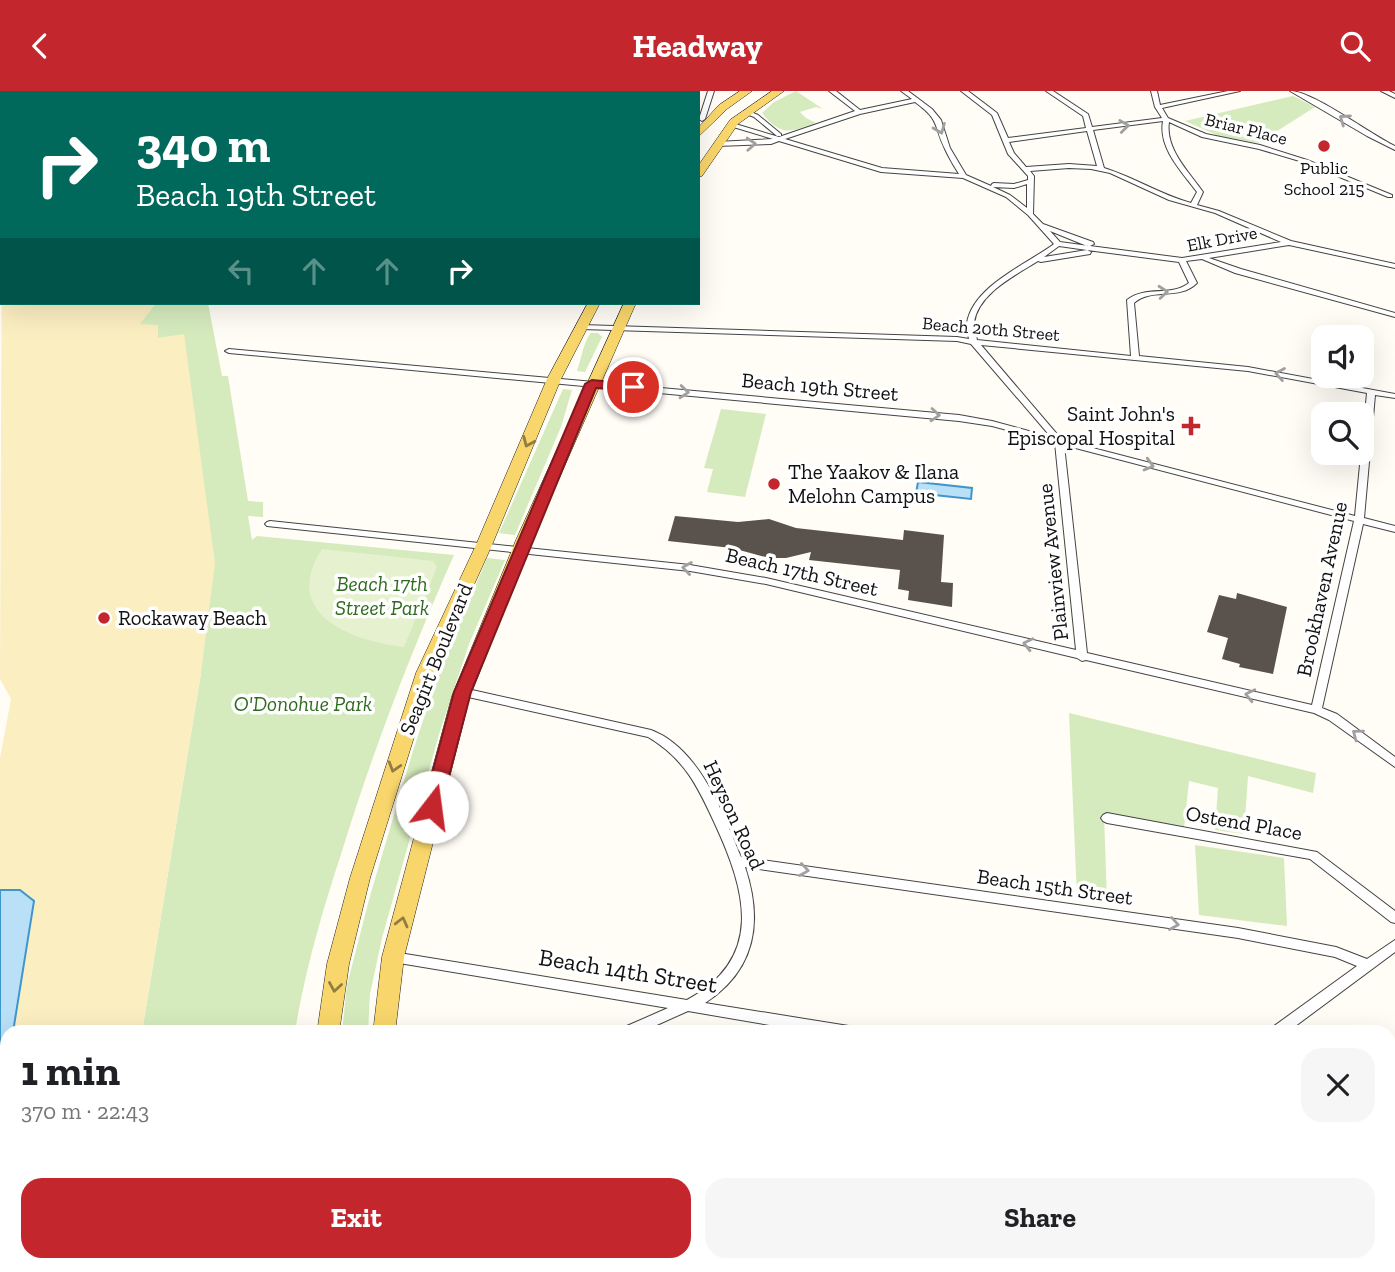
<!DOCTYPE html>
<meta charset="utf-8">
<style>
:root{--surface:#fff;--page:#f6f6f6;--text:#202124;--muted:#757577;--accent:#c4262e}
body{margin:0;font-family:"Zilla Slab",serif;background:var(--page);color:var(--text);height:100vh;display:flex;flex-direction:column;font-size:26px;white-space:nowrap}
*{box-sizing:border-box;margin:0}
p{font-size:23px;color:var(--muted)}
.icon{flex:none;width:38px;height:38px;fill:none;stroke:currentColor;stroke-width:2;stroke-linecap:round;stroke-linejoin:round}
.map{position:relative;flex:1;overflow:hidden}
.sheet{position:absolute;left:0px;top:934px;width:1396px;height:247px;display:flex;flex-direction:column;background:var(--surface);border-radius:21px 21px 0 0;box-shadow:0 7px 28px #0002}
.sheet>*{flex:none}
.guide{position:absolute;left:0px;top:0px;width:700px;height:214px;box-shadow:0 7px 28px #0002;background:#00695c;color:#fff;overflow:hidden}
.buttons{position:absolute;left:1311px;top:234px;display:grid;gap:14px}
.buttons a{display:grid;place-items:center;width:63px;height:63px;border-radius:14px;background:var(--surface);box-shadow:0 7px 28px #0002;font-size:35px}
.pin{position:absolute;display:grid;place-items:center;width:60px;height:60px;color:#fff;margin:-30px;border:4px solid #fff;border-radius:50%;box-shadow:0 2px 7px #0007}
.me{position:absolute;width:77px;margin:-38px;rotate:15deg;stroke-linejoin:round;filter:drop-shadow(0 0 5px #0008)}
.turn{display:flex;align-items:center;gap:24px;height:147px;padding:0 21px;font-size:32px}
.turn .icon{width:91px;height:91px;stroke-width:2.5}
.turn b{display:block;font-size:49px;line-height:60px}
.lanes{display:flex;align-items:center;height:66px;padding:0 21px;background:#0003;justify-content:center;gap:35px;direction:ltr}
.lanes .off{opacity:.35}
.round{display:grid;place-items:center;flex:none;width:74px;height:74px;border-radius:21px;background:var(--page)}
.head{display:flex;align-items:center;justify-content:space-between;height:119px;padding:0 21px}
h1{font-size:42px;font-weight:700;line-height:52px}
.button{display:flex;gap:14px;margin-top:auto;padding:14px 21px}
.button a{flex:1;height:80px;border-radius:21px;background:var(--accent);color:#fff;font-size:28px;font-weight:700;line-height:80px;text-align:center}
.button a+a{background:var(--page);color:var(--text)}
header{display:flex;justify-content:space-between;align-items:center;height:91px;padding:0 21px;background:var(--accent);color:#fff;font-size:32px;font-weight:700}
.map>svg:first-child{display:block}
.green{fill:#d5ebbd}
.sand{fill:#fbeec1}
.pitch{fill:#e6f2cf}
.water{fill:#b9e0f7;stroke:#3f96cf;stroke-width:2}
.building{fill:#5a524d}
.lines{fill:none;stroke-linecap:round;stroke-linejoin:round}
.street-casing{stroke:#444;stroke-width:2}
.primary-casing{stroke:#222;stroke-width:1}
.street{fill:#fff;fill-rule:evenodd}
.primary{fill:#f9d66b;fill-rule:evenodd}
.oneway{stroke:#a0a0a0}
.oneway2{stroke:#917d42}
.route{fill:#c4262e;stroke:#7f191e;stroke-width:2}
.poi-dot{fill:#c4262e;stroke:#fff;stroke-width:2.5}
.labels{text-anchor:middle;stroke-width:7;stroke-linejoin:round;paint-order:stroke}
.far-street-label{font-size:18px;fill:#111;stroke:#fff}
.far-poi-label{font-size:18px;fill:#111;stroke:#fff}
.street-label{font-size:21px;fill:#111;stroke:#fff}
.poi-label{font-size:21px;fill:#111;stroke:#fff;text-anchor:start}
.park-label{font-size:21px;font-style:italic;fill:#2f6b1f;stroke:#fff}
.near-street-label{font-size:24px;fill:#111;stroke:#fff}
</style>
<header><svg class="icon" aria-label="back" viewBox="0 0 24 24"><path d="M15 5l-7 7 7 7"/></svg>Headway<svg class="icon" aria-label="search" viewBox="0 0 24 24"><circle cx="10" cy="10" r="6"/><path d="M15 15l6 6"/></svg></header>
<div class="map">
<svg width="1395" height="1181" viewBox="0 0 1395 1181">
<rect width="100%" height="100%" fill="#fffdf5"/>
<path class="green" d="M796 0 823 18 816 16 800 21 806 27 816 32C790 41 781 46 762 22L774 11Z
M1293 5 1315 16 1258 52 1219 45 1185 30Z
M156 212H208L222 285H228L248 410 263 411V426L248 425 252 449 257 445 454 464C411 561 374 657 343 757 323 818 305 878 295 941H142L201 582 184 244 158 247 139 233Z
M591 242H598L602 246 585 281 577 280C581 269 584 249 591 242Z
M563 298 572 299 561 336 515 444 499 442Z
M721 318 766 323 745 406 707 401 713 378 704 377Z
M487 467 505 469 469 553 440 640 382 847 370 903 368 941H342L347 894 370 805 412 663 438 584Z
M1069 622 1316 682 1313 702 1248 685 1244 743 1215 739 1218 697 1189 690 1184 737 1104 724 1107 809 1077 806Z
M1195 754 1284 767 1287 835 1199 824Z
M104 1174H297V1181H103Z"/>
<path class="sand" d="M2 103V212H156L140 233 158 234V247L184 243 215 472 201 582 142 941H13L34 810 20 799H0V667L11 608 0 588Z
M7 967V1043L0 1038V973Z
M7 1045V1174H104L103 1181H0V1048Z"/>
<path class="pitch" d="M322 458 433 470 437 476 404 556C351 550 280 523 322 458Z
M142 1174H212L210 1181H142Z"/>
<path class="water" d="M0 0H158L2 2 0 104Z
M918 391 972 397 971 408 916 402Z
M0 799H20L34 810 13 941 7 942V967L0 973Z"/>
<path class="building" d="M675 425 738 431 769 428 796 437 903 449 904 439 944 444 941 491 953 492 952 516 908 509 909 500 898 498 900 479 809 469 811 461 786 467H769L732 457 668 450Z
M1237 502 1287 516 1273 583 1239 576 1240 573 1222 568 1228 547 1207 541 1219 504 1236 508Z"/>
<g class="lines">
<g class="street-casing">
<path id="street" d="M708 0H714L705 28 702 30 699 28Z
M829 0H836L860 19 912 8 901 0H908L932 18 941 29 950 57 966 84 991 95 992 93 994 92 1014 93 1028 89V85L1008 63 992 24 961 0H968L997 22 1008 47 1086 37 1083 25 1046 0H1053L1088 23 1092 36 1162 27 1155 16 1151 0H1157L1160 14 1228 0H1240L1162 17 1168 27 1206 43 1260 54 1307 69 1392 104V106H1388L1303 71 1259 58 1202 46 1169 31C1165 58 1189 81 1203 101L1197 114 1219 120 1291 150 1395 173V177L1289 154 1209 167 1241 178 1395 222V226L1235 182 1202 168 1186 170 1197 192C1179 210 1152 196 1134 212L1139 265 1248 276 1395 303V307L1375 304 1364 427 1395 435V441L1363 433 1322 617 1337 623 1395 666V676L1329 629 1314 622 1086 569 1082 570 1077 567 766 493 690 480 267 435 265 433 267 431 270 430 690 474 766 487 1076 559 1055 352 992 335 959 330 229 262 225 260 229 258 959 324 992 330 1051 346 971 253 957 250 582 238 578 236 582 234 957 246 969 248C968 242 966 237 967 232 973 195 1027 173 1054 153L1028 124 1006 106 963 87 881 81 779 50 771 53 717 55 714 53 717 51 773 48 730 35V33L732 32 779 46 855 20ZM915 11C941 30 933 34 945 58 949 67 954 75 959 83L882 77 785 48 860 23ZM1163 30C1158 57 1182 81 1197 101L1191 112C1161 104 1134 86 1104 77L1093 39ZM1087 40 1097 75 1069 73 1026 76 1014 62 1009 51ZM1069 77 1091 78 1110 82 1169 109 1215 122 1281 151 1182 167 1090 155 1094 153 1093 151 1043 133 1033 123 1034 85 1030 80ZM1027 93V117L1010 104 993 96 1014 97ZM1050 140 1087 155H1089L1060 151ZM1059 155 1087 159 1044 166ZM1087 159 1179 171 1189 192C1171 206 1146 194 1127 209L1131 265 977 249C976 244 974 237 974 232 978 202 1016 184 1038 170L1041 171 1090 163 1091 161ZM981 254 1248 280 1367 302 1355 425 1062 349ZM1064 354 1354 430 1312 614 1087 562Z
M1290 0C1313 0 1370 43 1395 55V59L1367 45Z
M1381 0H1389L1395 3V7Z
M746 19 758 24 781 43V45H777L754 26 744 22V20Z
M463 597 651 639C699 657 723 722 741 766L1238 837 1336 856 1367 868 1395 849V861L1286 942H1269L1270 938 1357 875 1335 866 1238 847 745 776C763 830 756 879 705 912L855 936 860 938 861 942H816L688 920 639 942H619L620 938 668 917 393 871 389 870 387 866 389 862 393 861 687 909C765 867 746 800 715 733 698 696 685 668 648 646L459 604 458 601Z
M1107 722 1317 761 1395 820V832L1391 831 1310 768 1107 732 1103 730 1101 727 1103 724Z
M528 1174H543V1181H527Z
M787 1174H834L837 1176 840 1181H793L789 1179Z
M960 1174H975L973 1181H957Z"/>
</g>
<g class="primary-casing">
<path id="primary" d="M740 0H752L727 18 698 46V37L719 14Z
M772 0H784L738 33 702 85 698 86V75L730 29Z
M588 212H600L561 288 492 454 434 582 370 787 349 873 339 942H317L327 873 350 787 416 582 476 454 547 288Z
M624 212H636L532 449 470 605 404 866 395 942H373L382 866 452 605 516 449Z
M318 1174H344V1181H318Z
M380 1174H406V1181H380Z"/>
</g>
<use href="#street" class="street"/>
<use href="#primary" class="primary"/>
</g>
<defs><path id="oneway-chevron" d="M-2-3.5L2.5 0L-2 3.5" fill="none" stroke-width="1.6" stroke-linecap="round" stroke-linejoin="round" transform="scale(1.75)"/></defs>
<g class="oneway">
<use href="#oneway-chevron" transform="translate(1344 28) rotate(-145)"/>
<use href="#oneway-chevron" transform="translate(1124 35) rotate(-7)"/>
<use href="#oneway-chevron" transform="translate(940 38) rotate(68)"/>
<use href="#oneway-chevron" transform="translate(751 53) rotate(-3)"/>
<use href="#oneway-chevron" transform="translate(1163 201) rotate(-5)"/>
<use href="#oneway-chevron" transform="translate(1280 283) rotate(-170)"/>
<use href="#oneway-chevron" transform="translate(684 301) rotate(5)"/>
<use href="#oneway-chevron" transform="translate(935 324) rotate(5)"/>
<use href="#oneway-chevron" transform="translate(1149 374) rotate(15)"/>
<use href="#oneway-chevron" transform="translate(687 477) rotate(-172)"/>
<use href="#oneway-chevron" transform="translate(1028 553) rotate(-167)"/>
<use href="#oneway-chevron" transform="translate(1250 604) rotate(-167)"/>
<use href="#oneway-chevron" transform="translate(1357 643) rotate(-143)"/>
<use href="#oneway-chevron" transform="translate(804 779) rotate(8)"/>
<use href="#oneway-chevron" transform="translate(1174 833) rotate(9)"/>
</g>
<g class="oneway2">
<use href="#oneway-chevron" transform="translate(528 351) rotate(113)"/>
<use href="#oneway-chevron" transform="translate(394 676) rotate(107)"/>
<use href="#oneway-chevron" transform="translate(402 831) rotate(-76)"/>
<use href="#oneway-chevron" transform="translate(335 896) rotate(99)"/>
</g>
<path class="route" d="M592 289 633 293 639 296 633 300 596 297 471 601 441 716 438 721H426L423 716 454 601 585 293Z"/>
<g class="poi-dot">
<circle cx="1324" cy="55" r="7"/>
<path d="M1187.5 324.5h7v7h7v7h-7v7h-7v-7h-7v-7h7z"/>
<circle cx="774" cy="393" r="7"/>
<circle cx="104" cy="527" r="7"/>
</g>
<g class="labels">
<g class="far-street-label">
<text transform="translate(1246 38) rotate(14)" y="6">Briar Place</text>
<text transform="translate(1222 148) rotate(-11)" y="6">Elk Drive</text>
<text transform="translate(991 238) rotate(5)" y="6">Beach 20th Street</text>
</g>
<g class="far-poi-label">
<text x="1324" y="83">Public<tspan x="1324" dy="21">School 215</tspan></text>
</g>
<g class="street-label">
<text transform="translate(820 296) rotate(5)" y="7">Beach 19th Street</text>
<text transform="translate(1053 471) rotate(-96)" y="7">Plainview Avenue</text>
<text transform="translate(802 481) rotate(13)" y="7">Beach 17th Street</text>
<text transform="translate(1322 498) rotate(-78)" y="7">Brookhaven Avenue</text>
<text transform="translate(436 568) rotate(-68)" y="7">Seagirt Boulevard</text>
<text transform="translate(734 724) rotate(65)" y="7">Heyson Road</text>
<text transform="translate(1244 732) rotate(10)" y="7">Ostend Place</text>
<text transform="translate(1055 796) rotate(8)" y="7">Beach 15th Street</text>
</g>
<g class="poi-label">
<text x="1175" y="330" text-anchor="end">Saint John's<tspan x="1175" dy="24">Episcopal Hospital</tspan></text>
<text x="788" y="388">The Yaakov &amp; Ilana<tspan x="788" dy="24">Melohn Campus</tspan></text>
<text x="118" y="534">Rockaway Beach</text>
</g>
<g class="park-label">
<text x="382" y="500">Beach 17th<tspan x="382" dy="24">Street Park</tspan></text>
<text x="303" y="620">O'Donohue Park</text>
</g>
<g class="near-street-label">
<text transform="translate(628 880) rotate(9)" y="8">Beach 14th Street</text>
</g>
</g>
</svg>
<div class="buttons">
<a><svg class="icon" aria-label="sound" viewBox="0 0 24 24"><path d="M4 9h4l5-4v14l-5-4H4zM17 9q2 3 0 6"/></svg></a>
<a><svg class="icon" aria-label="search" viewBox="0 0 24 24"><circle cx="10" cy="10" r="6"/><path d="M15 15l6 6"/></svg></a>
</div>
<div class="pin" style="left:633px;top:296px;background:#d93025"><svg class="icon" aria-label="arrive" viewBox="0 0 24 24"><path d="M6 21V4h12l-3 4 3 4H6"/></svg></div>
<svg class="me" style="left:432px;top:716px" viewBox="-20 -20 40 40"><circle r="19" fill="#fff"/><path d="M0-13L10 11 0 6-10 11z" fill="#c4262e"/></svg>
<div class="guide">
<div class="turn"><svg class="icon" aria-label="right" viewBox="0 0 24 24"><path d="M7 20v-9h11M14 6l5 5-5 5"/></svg><div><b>340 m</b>Beach 19th Street</div></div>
<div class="lanes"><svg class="icon off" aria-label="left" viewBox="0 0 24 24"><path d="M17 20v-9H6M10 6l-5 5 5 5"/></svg><svg class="icon off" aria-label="ahead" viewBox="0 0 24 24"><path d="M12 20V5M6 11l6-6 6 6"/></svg><svg class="icon off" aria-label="ahead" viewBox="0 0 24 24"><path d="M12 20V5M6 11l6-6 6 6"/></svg><svg class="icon" aria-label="right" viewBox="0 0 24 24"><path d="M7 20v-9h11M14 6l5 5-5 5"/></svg></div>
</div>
<section class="sheet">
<div class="head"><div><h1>1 min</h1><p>370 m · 22:43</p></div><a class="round"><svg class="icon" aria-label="close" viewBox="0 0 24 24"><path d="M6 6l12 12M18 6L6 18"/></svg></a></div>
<div class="button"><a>Exit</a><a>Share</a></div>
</section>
</div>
